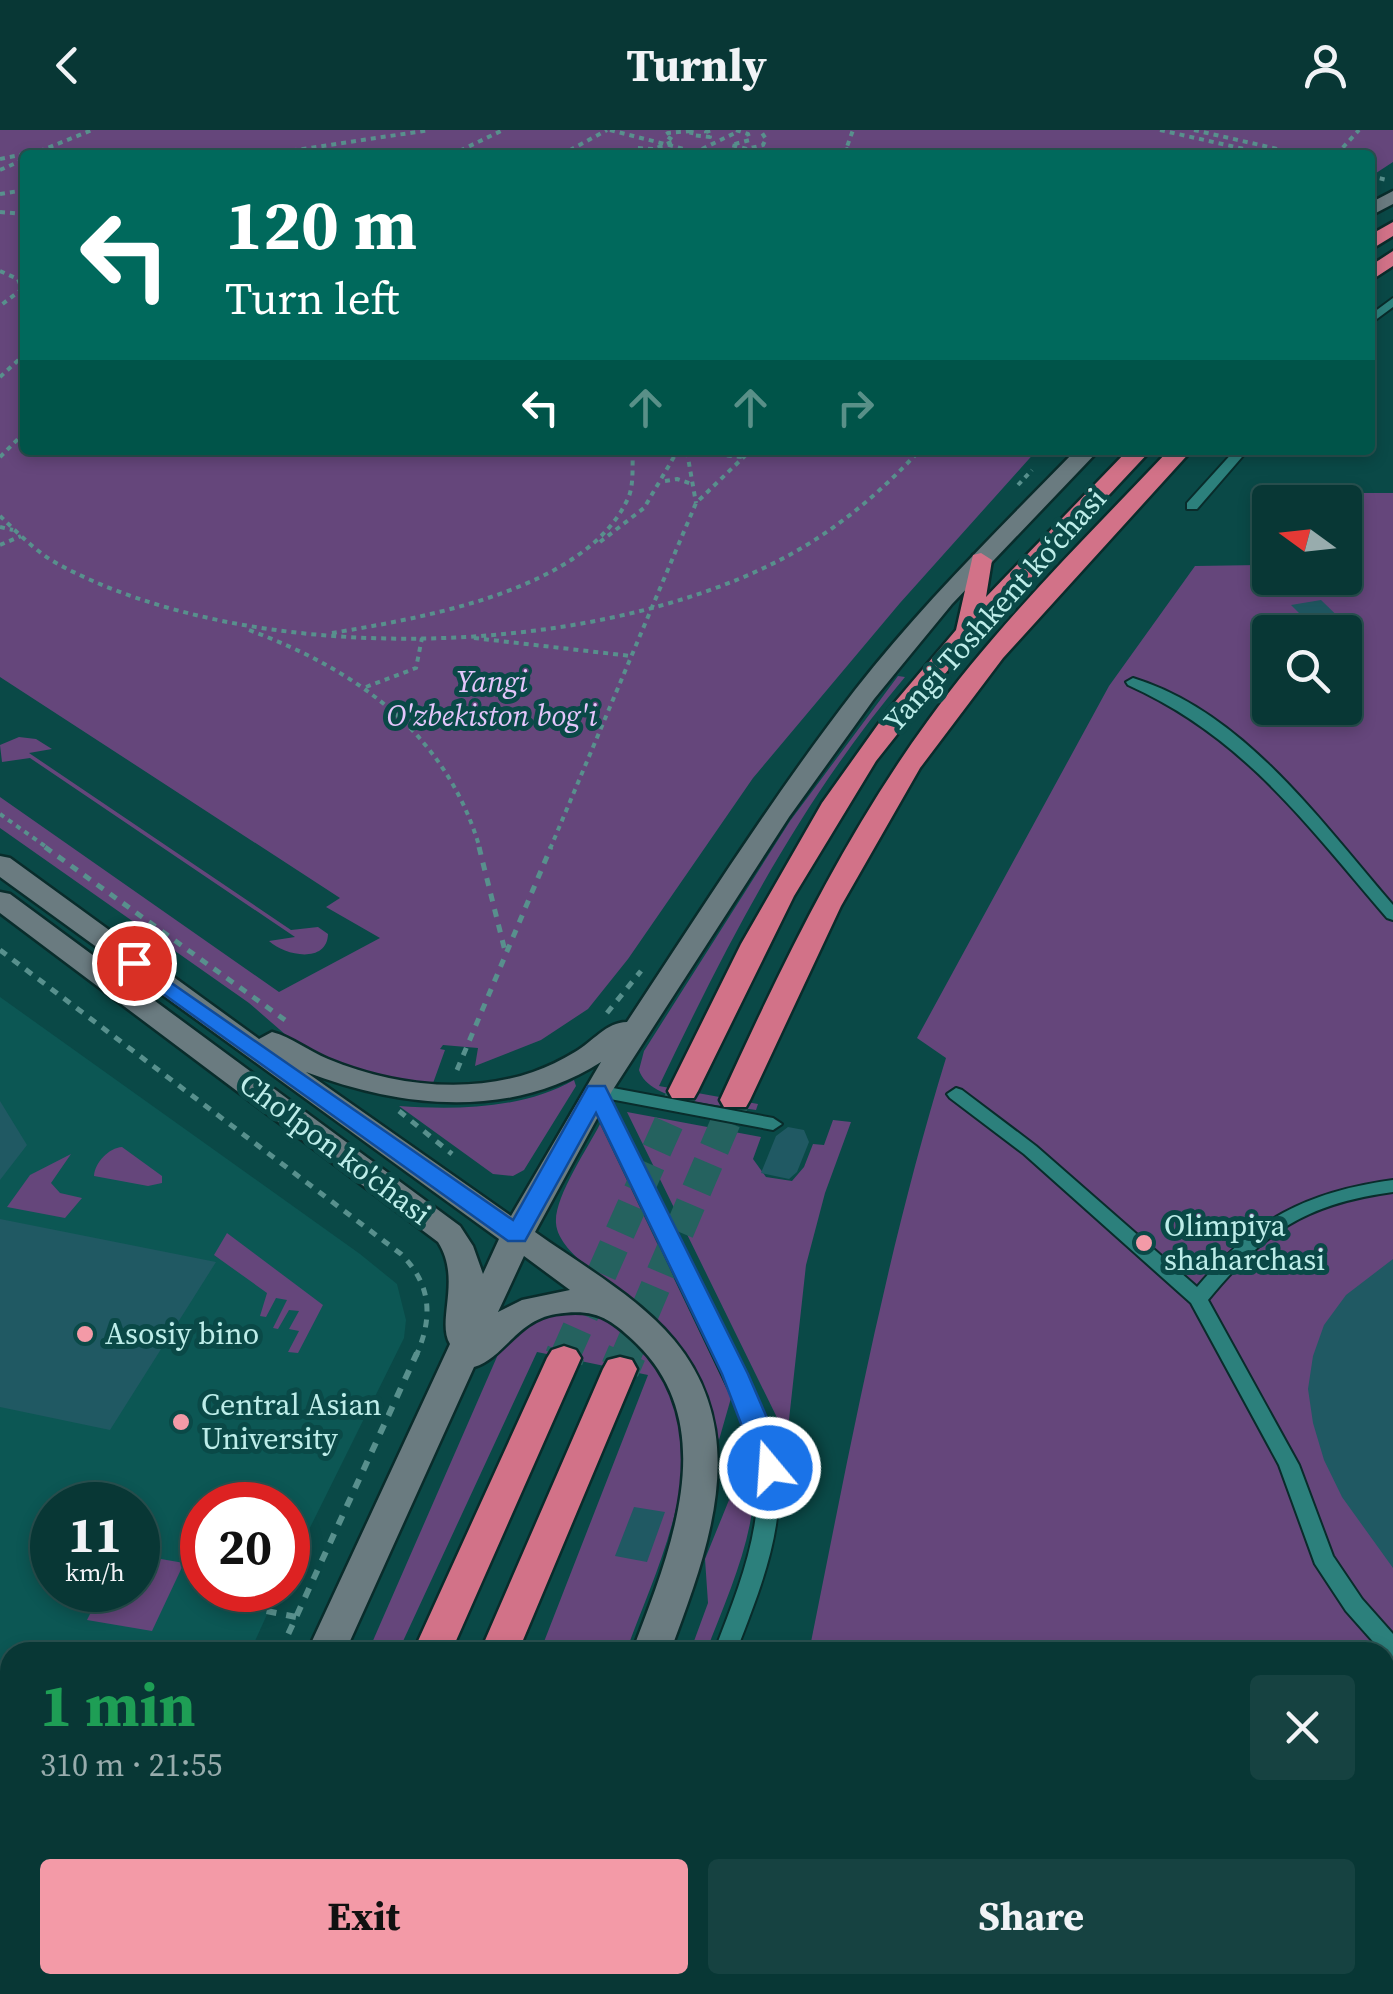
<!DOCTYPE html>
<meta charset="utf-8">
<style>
:root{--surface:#083735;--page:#164241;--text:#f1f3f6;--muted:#98acad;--line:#295150;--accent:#f39aa7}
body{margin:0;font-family:"Source Serif 4",serif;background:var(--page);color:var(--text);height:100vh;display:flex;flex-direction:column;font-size:38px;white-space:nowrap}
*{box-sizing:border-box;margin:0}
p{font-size:32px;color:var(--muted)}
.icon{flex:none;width:55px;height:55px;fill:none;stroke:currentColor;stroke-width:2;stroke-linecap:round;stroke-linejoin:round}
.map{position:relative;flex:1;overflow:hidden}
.drawer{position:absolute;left:0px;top:1512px;width:1395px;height:352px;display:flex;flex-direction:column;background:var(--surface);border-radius:30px 30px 0 0;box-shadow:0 5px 15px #0003,0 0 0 2px var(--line)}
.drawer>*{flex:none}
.banner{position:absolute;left:20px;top:20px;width:1355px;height:305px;border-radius:10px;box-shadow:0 5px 15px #0003,0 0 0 2px var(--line);background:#00695c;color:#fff;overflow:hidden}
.needle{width:65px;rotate:285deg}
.tools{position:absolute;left:1252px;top:355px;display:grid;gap:20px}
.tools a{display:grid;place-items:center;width:110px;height:110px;border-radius:10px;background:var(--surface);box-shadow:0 5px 15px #0003,0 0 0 2px var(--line);font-size:50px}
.speed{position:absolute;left:30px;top:1352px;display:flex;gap:20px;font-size:50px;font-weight:700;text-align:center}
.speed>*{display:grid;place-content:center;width:130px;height:130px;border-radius:50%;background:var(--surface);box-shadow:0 5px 15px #0003,0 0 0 2px var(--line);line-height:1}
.speed small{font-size:25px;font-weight:400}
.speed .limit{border:15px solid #d22;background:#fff;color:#111}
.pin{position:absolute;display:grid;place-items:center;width:85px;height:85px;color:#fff;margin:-42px;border:5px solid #fff;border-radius:50%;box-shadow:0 2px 10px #0007}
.me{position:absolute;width:110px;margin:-55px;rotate:342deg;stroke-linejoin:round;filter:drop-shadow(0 0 8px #0008)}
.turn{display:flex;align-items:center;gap:35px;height:210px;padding:0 40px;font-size:45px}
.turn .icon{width:130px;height:130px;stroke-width:2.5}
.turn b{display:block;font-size:70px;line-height:85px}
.lanes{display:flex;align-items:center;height:95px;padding:0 40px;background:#0003;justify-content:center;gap:50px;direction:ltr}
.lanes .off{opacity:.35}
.round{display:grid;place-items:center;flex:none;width:105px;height:105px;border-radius:10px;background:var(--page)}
.overview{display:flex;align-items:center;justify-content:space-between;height:170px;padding:0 40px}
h1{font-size:60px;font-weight:700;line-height:75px;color:#1e9e55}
.button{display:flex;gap:20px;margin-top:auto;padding:20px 40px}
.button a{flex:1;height:115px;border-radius:10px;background:var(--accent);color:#111;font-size:40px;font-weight:700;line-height:115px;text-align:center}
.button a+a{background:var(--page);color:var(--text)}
header{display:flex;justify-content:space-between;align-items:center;height:130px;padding:0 40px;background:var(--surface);font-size:45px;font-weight:700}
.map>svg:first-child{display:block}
.built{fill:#0c5754;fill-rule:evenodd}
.green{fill:#65467b;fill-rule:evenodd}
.building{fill:#205963}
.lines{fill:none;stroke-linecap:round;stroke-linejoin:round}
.trunk-tunnel-far1{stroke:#25625f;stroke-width:30;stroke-dasharray:30 15;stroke-linecap:butt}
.trunk-tunnel{stroke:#25625f;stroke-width:39;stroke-dasharray:39 19;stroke-linecap:butt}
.service-casing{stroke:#092c2b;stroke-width:4}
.secondary-casing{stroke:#092c2b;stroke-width:5}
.trunk-casing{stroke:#092c2b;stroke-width:5}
.path-far2{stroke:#58908d;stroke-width:4;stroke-dasharray:5 5;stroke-linecap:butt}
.path-far1{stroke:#58908d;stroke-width:5;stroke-dasharray:8 8;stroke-linecap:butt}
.path{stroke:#58908d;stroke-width:6;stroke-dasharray:10 10;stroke-linecap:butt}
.service{fill:#2c807c;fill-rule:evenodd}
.secondary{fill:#6a7b80;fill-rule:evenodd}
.trunk{fill:#d27288;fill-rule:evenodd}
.route{fill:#1a73e8;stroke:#114b97;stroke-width:2.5}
.poi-dot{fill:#f39aa7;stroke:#0a4947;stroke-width:4}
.labels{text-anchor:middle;stroke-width:10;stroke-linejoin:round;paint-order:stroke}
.street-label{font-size:30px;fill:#bdede9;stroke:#0a4947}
.park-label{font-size:30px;font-style:italic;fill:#e4c6fb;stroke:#0a4947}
.poi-label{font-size:30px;fill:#bdede9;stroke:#0a4947;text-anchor:start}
</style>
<header><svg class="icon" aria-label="back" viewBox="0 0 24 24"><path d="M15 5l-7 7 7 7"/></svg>Turnly<svg class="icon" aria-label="person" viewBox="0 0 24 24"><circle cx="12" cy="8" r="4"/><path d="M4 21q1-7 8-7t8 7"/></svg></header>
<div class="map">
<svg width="1393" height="1864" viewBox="0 0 1393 1864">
<rect width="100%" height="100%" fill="#0a4947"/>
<path class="built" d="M0 867 360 1124 397 1154 406 1190 404 1208 288 1442V1375H202V1460H278L250 1522H10V1855H105L101 1864H0ZM52 1375H138V1460H52Z"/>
<path class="green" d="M0 0H1393V32L1370 47V25H25V320H1037L900 473 753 648 628 829 588 879 541 910 475 936 478 918 443 915 440 919 445 920 432 956 393 951 323 929 294 912 249 873 0 698V667L279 862 380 808 326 777 340 768 0 547Z
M1362 363H1393V1864H734L736 1855H1385V1522H809C849 1323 886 1123 946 928L917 908 1109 556 1195 436 1259 435 1270 427V448H1345V375ZM1270 502H1345V578H1270Z
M898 546 905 547C799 673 729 810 659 956L758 974 756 980C724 975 649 973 639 940L644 921 790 691Z
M19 607 36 609 52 619 29 623 291 800 318 797 328 804C327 834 285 826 269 811L295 807 30 628 2 632 0 615Z
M574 950 576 956 524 1040 513 1046 493 1044 399 976C455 980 524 979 574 950Z
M627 982 761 1007 753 1029 766 1047 792 1051 804 1037 813 1014 824 1015 833 990 851 992 825 1063 806 1135 787 1308Z
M600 994 731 1268 719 1310C701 1263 690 1225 654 1188 630 1163 558 1128 556 1093 554 1067 588 1018 600 994Z
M122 1017 162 1046V1053L148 1056 94 1046C95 1032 109 1018 122 1017Z
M71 1024 51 1053 60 1063 82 1068 65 1088 7 1077 30 1045Z
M227 1103 323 1175 298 1223 288 1222 299 1201 289 1199 299 1181 289 1180 278 1199 273 1198 287 1170 276 1168 266 1187 260 1186 267 1163 214 1125Z
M583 1184C613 1188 627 1202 646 1223 725 1309 658 1432 626 1522H540L648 1245 537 1222 398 1522H368L503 1213C522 1189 554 1184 583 1184Z
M753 1311C764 1388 733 1452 706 1522H690L708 1473 705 1429Z
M138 1425 184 1433 152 1501 87 1490 102 1460H138Z"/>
<path class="building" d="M1321 470 1354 502H1318L1291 475Z
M0 971 27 1015 0 1050Z
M788 997 804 1000 809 1012 797 1042 789 1049 761 1043 776 1006Z
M0 1089 216 1132 110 1300 0 1277Z
M1393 1129V1438L1342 1367 1324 1330 1313 1293 1308 1259 1313 1226 1324 1195 1346 1165Z
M634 1377 665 1382 647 1432 615 1426Z"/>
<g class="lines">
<path class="trunk-tunnel-far1" d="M565 1226 683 961
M626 1226 735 970"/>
<path class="trunk-tunnel" d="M564 1228 566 1223
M620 1239 627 1223"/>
<g class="service-casing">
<path id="service" d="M1393 168V177L1370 194V185Z
M1235 320H1248L1197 379H1187V373Z
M1133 548C1244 582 1320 691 1393 775V790L1387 788C1307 695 1244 607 1128 555L1126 552Z
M597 955 773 988 782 994 773 1000 610 969 777 1318C787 1395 763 1452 736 1522H714C741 1452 765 1395 757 1318L588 961Z
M956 958 962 960 1036 1016 1197 1157C1254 1090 1305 1062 1393 1050V1062C1305 1074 1264 1102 1208 1170L1299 1335 1333 1426 1362 1469 1393 1504V1528L1385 1525 1346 1481 1315 1434 1279 1335 1191 1173 1024 1024 950 968 947 964Z
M574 1855H600L596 1864H570Z"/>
</g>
<g class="secondary-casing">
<path id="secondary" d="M1393 61V74L1370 86V73Z
M1076 320H1099L952 474 874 569 789 687 612 961 535 1102C581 1135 637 1166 674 1210 753 1305 708 1420 670 1522H632C668 1426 724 1299 637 1214 610 1188 595 1178 556 1184 517 1190 504 1228 474 1237L345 1522H307L450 1214C436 1191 462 1149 438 1112L0 783V762L10 764 460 1096 473 1116 483 1144 499 1109 0 747V726L10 728 259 909 272 902C292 907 308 921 328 929 391 955 467 965 533 942 547 937 562 930 575 922 593 912 606 892 627 892 701 780 773 666 855 560 922 474 1000 398 1076 320ZM601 932 511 1086 306 942C401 978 510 990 601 932ZM524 1126 570 1160 522 1170 498 1182Z
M164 1855H206L203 1864H159Z
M515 1855H557L555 1864H511Z"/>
</g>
<g class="trunk-casing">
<path id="trunk" d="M1393 92V106L1370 120V105Z
M1393 121V136L1370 151V136Z
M1128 320H1151L964 520 876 631 794 766 698 961 694 968H672L668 961 741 814 822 673 889 579 956 500 973 425 981 423 992 430 986 467Z
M1169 320H1192L1003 528 920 638 841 776 750 970 746 977H724L720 970C780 839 842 709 927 592 998 493 1086 408 1169 320Z
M564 1216 576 1220 581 1228 451 1522H413L547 1228 552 1220Z
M620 1227 632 1230 637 1239 518 1522H480L603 1239 608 1230Z
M269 1855H311L309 1864H265Z
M348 1855H390L388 1864H344Z"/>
</g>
<path class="path-far2" d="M610 0 688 20
M692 0 691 5 710 7 706 2 712 0
M736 0 748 4 750 10 731 15 747 19 763 15 766 9 760 0
M1160 0 1271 25
M1194 0 1304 25
M702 19 739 1
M461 20 523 25
M262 25 430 0
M451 25 503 0
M561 25 607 0
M632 25 636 18 654 19 674 11 665 5 668 3 691 1
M687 25 686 21 704 20V25
M837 25 847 19 850 25
M844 25 853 0
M1336 25 1359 0
M0 29 40 21 92 0
M0 40 25 29
M1370 46 1387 50
M0 64 25 60
M0 82 25 84
M0 141 18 149 22 159 0 176
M19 229 25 239
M0 247 25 224
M687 322 743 327
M687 322 696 373
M0 327 25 302
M665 351 677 349 692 354
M1018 355 1032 340
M0 386C18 403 36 422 58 434 250 538 584 530 778 431 833 403 878 365 920 320
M0 397 13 400
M600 412 644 378 678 320
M0 415 21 406
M249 500C357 540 447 604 480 719
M332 503C422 488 589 460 629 366 634 353 632 334 633 320
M474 508 631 526
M366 557 416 538 422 508
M0 684 49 719
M550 719 696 373 751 320"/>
<path class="path-far1" d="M45 717 285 890
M479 717 505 821
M0 820 401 1124C432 1155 433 1188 416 1226
M607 883 641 841
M457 940 551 717
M399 981 452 1024"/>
<path class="path" d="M247 1477 296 1487
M280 1522 417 1223
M26 1855 31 1861 26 1864
M134 1864 138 1855"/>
<use href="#service" class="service"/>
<use href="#secondary" class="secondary"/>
<use href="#trunk" class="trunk"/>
</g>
<path class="route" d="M134 827 513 1090 588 956H605L748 1244 780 1318 784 1338 780 1346H761L722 1244 596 983 525 1111H508L127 838 123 833Z"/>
<g class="poi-dot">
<circle cx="1144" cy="1113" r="10"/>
<circle cx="85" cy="1204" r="10"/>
<circle cx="181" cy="1292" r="10"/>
</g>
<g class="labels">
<g class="street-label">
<text transform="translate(995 480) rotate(-48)" y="10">Yangi Toshkent ko‘chasi</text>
<text transform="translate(335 1019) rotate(37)" y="10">Cho'lpon ko'chasi</text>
</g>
<g class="park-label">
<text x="492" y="562">Yangi<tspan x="492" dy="34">O'zbekiston bog'i</tspan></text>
</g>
<g class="poi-label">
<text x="1164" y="1106">Olimpiya<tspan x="1164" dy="34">shaharchasi</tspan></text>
<text x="105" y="1214">Asosiy bino</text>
<text x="201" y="1285">Central Asian<tspan x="201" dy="34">University</tspan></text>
</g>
</g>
</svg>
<div class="tools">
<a><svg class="needle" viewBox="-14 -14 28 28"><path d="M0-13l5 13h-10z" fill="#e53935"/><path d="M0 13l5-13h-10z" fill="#98acad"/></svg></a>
<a><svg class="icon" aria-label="search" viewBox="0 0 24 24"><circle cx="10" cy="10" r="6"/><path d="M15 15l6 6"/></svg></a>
</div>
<div class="speed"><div>11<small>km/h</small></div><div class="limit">20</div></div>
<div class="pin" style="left:134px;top:833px;background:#d93025"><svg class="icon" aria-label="arrive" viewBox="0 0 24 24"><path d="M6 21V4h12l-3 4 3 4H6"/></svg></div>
<svg class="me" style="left:770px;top:1338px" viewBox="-20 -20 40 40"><circle r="17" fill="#1a73e8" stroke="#fff" stroke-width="3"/><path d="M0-11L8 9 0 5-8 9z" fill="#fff"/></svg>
<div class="banner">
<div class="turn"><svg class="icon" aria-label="left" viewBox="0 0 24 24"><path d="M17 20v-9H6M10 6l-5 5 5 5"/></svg><div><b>120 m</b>Turn left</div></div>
<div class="lanes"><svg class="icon" aria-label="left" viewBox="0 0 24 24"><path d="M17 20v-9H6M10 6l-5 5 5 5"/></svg><svg class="icon off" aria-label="ahead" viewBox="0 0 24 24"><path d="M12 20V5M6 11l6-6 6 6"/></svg><svg class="icon off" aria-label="ahead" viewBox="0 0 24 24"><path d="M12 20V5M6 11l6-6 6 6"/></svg><svg class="icon off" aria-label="right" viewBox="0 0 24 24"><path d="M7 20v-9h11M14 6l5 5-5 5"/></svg></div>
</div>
<section class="drawer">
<div class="overview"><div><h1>1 min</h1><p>310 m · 21:55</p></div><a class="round"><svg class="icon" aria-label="close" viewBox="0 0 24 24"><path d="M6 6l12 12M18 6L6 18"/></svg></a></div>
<div class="button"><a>Exit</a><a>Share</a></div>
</section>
</div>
